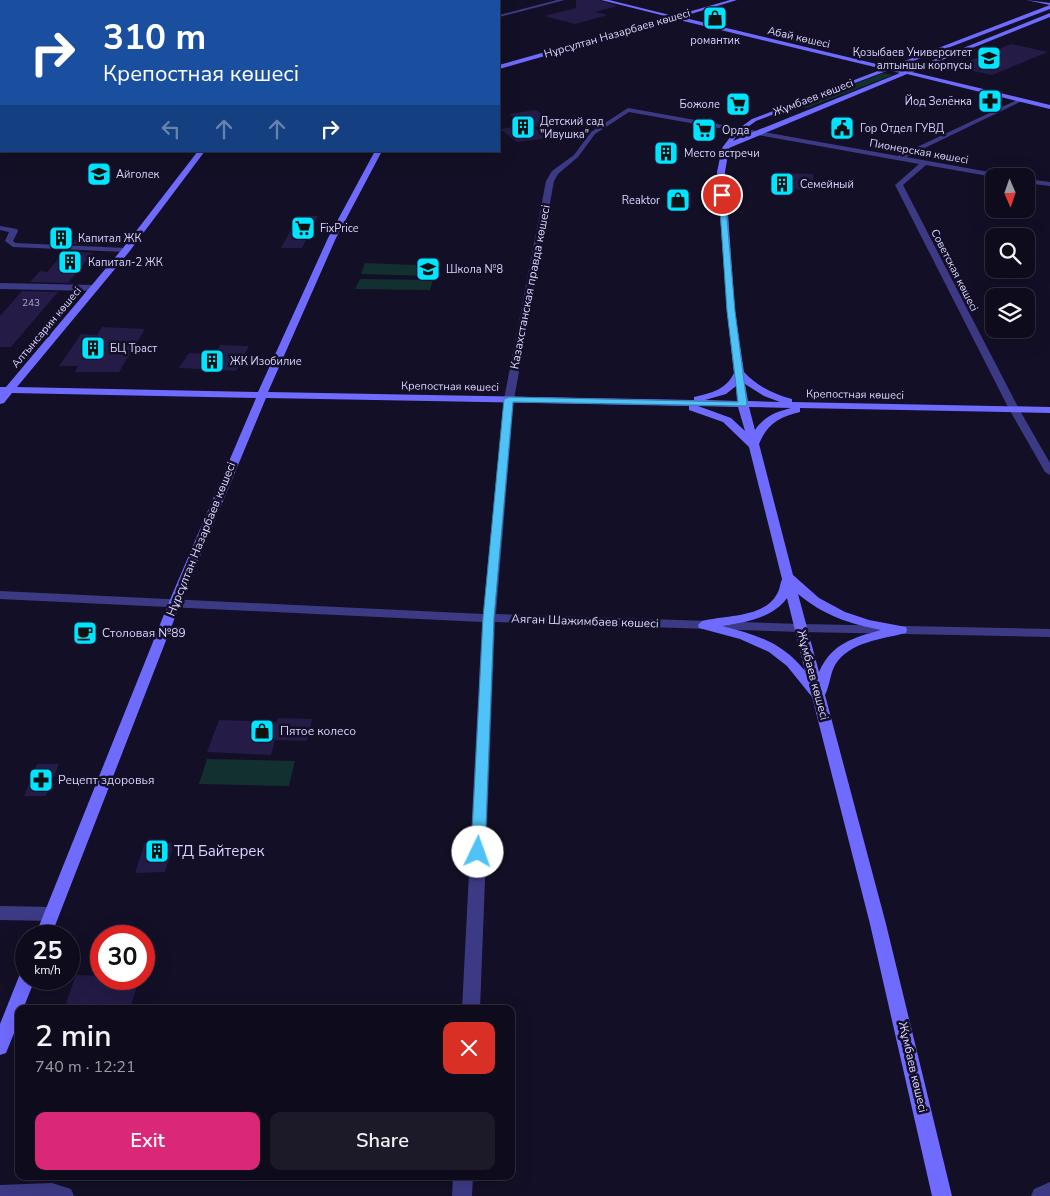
<!DOCTYPE html>
<meta charset="utf-8">
<style>
:root{--surface:#0e0b1c;--page:#1c1929;--text:#f1f3f6;--muted:#9b9ba3;--line:#2e2b3b;--accent:#db2777}
body{margin:0;font-family:"Nunito Sans",sans-serif;background:var(--page);color:var(--text);height:100vh;display:flex;flex-direction:column;font-size:19px;white-space:nowrap}
*{box-sizing:border-box;margin:0}
p{font-size:16px;color:var(--muted)}
.icon{flex:none;width:28px;height:28px;fill:none;stroke:currentColor;stroke-width:2;stroke-linecap:round;stroke-linejoin:round}
.map{position:relative;flex:1;overflow:hidden}
.panel{position:absolute;left:15px;top:1005px;width:500px;height:175px;display:flex;flex-direction:column;background:var(--surface);border-radius:10px;box-shadow:0 5px 20px #0002,0 0 0 1px var(--line)}
.panel>*{flex:none}
.hud{position:absolute;left:0px;top:0px;width:500px;height:152px;box-shadow:0 5px 20px #0002,0 0 0 1px var(--line);background:#1a4fa0;color:#fff;overflow:hidden}
.needle{width:32px;rotate:178deg}
.controls{position:absolute;left:985px;top:168px;display:grid;gap:10px}
.controls a{display:grid;place-items:center;width:50px;height:50px;border-radius:10px;background:var(--surface);box-shadow:0 5px 20px #0002,0 0 0 1px var(--line);font-size:25px}
.speed{position:absolute;left:15px;top:925px;display:flex;gap:10px;font-size:25px;font-weight:700;text-align:center}
.speed>*{display:grid;place-content:center;width:65px;height:65px;border-radius:50%;background:var(--surface);box-shadow:0 5px 20px #0002,0 0 0 1px var(--line);line-height:1}
.speed small{font-size:12px;font-weight:400}
.speed .limit{border:8px solid #d22;background:#fff;color:#111}
.pin{position:absolute;display:grid;place-items:center;width:42px;height:42px;color:#fff;margin:-21px;border:2px solid #fff;border-radius:50%;box-shadow:0 1px 5px #0007}
.me{position:absolute;width:55px;margin:-28px;rotate:3deg;stroke-linejoin:round;filter:drop-shadow(0 0 4px #0008)}
.turn{display:flex;align-items:center;gap:18px;height:105px;padding:0 20px;font-size:22px}
.turn .icon{width:65px;height:65px;stroke-width:2.5}
.turn b{display:block;font-size:35px;line-height:42px}
.lanes{display:flex;align-items:center;height:48px;padding:0 20px;background:#0003;justify-content:center;gap:25px;direction:ltr}
.lanes .off{opacity:.35}
.round{display:grid;place-items:center;flex:none;width:52px;height:52px;border-radius:10px;background:var(--page)}
.summary{display:flex;align-items:center;justify-content:space-between;height:85px;padding:0 20px}
h1{font-size:30px;font-weight:600;line-height:38px}
.action{display:flex;gap:10px;margin-top:auto;padding:10px 20px}
.action a{flex:1;height:58px;border-radius:10px;background:var(--accent);color:#fff;font-size:20px;font-weight:600;line-height:58px;text-align:center}
.action a+a{background:var(--page);color:var(--text)}
.map>svg:first-child{display:block}
.green{fill:#12302f}
.building{fill:#241b47}
.lines{fill:none;stroke-linecap:round;stroke-linejoin:round}
.street{fill:#3d3a85;fill-rule:evenodd}
.secondary{fill:#6f6bff;fill-rule:evenodd}
.primary{fill:#c25bff;fill-rule:evenodd}
.route{fill:#4fc3f7;stroke:#337fa1}
.labels{text-anchor:middle;stroke-width:5;stroke-linejoin:round;paint-order:stroke}
.number-label{font-size:10px;fill:#aca6d1}
.far-street-label{font-size:11px;fill:#d9d4ff;stroke:#130f26}
.far-poi-label{font-size:11px;fill:#d9d4ff;stroke:#130f26;text-anchor:start}
.street-label{font-size:12px;fill:#d9d4ff;stroke:#130f26}
.poi-label{font-size:12px;fill:#d9d4ff;stroke:#130f26;text-anchor:start}
.near-poi-label{font-size:15px;fill:#d9d4ff;stroke:#130f26;text-anchor:start}
</style>
<div class="map">
<svg width="1050" height="1196" viewBox="0 0 1050 1196">
<rect width="100%" height="100%" fill="#130f26"/>
<path class="green" d="M883 73 893 75 807 108 798 106Z
M365 263 440 266 434 276 361 274Z
M360 279 433 280 430 290 355 289Z
M207 759 295 761 289 786 199 784Z"/>
<path class="building" d="M576 0H599L617 6 595 12 608 15 575 24 544 16 576 8Z
M1011 44 1048 52 992 75 954 67Z
M536 110 555 123 533 127 548 138 517 142 500 129 524 125 509 114Z
M790 173 813 174 814 191 790 189Z
M298 216H318L302 248H281Z
M81 234 107 235 98 245 72 244Z
M65 251 93 253 68 283 30 282 40 271 47 272Z
M22 291 58 292 11 347H0V316Z
M102 327 145 329 119 372H75L78 366H59L81 334 97 335Z
M220 345 249 346 236 371 179 368 189 353 215 354Z
M278 718 312 719 307 741 275 740 271 755 207 752 219 720 277 722Z
M37 764H59L46 796H24Z
M145 842 174 843 165 872 135 873Z
M76 975 101 976V979H139L130 1009H64Z"/>
<g class="lines">
<path class="street" d="M395 0H401V1H396Z
M557 0H565L499 17V15Z
M1019 99 1024 100 906 157 1000 174 1003 176 994 177 926 165 903 185 1019 409 1050 463V475L1045 472 1009 409 895 185 919 164 629 112 595 134 578 157 558 174 554 181 514 399 496 614 801 624 1050 629V637L801 632 495 622 480 1009H462L482 622 0 599V591L483 614 504 399 546 181 552 171 574 155 591 132 628 108 898 156Z
M0 117H1V121H0Z
M1026 179 1050 182V186L1026 183Z
M0 226 17 229 18 231 13 241 15 243 126 248 130 250 126 252 13 247 5 241 9 232 0 230Z
M0 283 94 285 98 288 94 291 0 289Z
M0 906 51 907 57 909 59 914 57 919 51 921 0 920Z
M453 1176H473L472 1196H452Z
M1050 1182V1196H1031L1034 1189Z
M52 1183 71 1189 74 1196H0V1185Z"/>
<path class="secondary" d="M294 0H298V1H294Z
M601 0H609L674 16 730 0H737L681 17 889 67 1050 5 1026 0 1050 3V9L895 68 906 71 1050 13V17L912 72 1050 105V109L907 74 729 148 725 172 735 311 744 372C757 386 773 394 792 399V402L1050 407V413L800 408V412C779 417 767 424 759 444L793 575 819 598 845 612 869 620 906 627 907 630 906 633C882 639 849 642 835 665 830 674 830 685 825 695L886 924 952 1196H932L870 924 812 697 787 666 769 652 740 639 699 628 698 625 702 621C725 615 764 618 777 594 780 589 780 584 782 579L749 447 723 422 689 410V406L266 398 181 602 51 936H35L169 602 256 398 12 393 4 403 0 404V387H6L123 248 198 151H205L129 252 17 387 258 392 328 238 375 151H382L336 238 268 392 694 400V397C711 393 726 390 734 373L727 311 717 172 722 148 734 132 752 119 883 69 675 19 499 69V65L669 17ZM889 70 900 73 753 132 733 141 738 134 756 121ZM745 384 764 396 780 402 748 401ZM736 386 737 401 705 400 726 394ZM698 406 738 407 745 431 731 418ZM749 407 791 408C775 412 764 417 755 430ZM798 594C823 615 850 624 881 630 853 638 832 643 819 672ZM787 598 805 671C782 642 757 635 722 626 745 622 773 618 787 598Z
M26 971V979H35L23 1009H19V1021L6 1053 0 1055V1024L20 974Z"/>
<path class="primary" d="M1 9V13L0 14V10Z"/>
</g>
<path class="route" d="M722 193 725 195 735 311 747 404 746 406 513 402 494 618 485 852 483 856 478 858 473 856 471 852 483 618 504 399 509 397 738 402 727 311 719 195Z"/>
<defs>
<g id="shop-square" transform="scale(1.25)"><rect x="-9" y="-9" width="18" height="18" rx="4" fill="#00e5ff" stroke="#130f26"/><path d="M-5-2.5h2.3a2.7 3.5 0 0 1 5.4 0H5L5.5 6h-11ZM-1.5-2.5h3a1.5 2.3 0 0 0-3 0Z" fill="#111"/></g>
<g id="university-square" transform="scale(1.25)"><rect x="-9" y="-9" width="18" height="18" rx="4" fill="#00e5ff" stroke="#130f26"/><path d="M0-5L7-2L0 1L-7-2ZM-4 1L0 2.5L4 1V4Q0 6-4 4Z" fill="#111"/></g>
<g id="pharmacy-square" transform="scale(1.25)"><rect x="-9" y="-9" width="18" height="18" rx="4" fill="#00e5ff" stroke="#130f26"/><path d="M-2-6h4v4h4v4h-4v4h-4v-4h-4v-4h4Z" fill="#111"/></g>
<g id="supermarket-square" transform="scale(1.25)"><rect x="-9" y="-9" width="18" height="18" rx="4" fill="#00e5ff" stroke="#130f26"/><path d="M-6-5.5h2.5l.6 2H6L4.5 2H-2.5L-4.4-4H-6ZM-1.5 3.2a1.3 1.3 0 1 0 .1 0ZM3 3.2a1.3 1.3 0 1 0 .1 0Z" fill="#111"/></g>
<g id="building-square" transform="scale(1.25)"><rect x="-9" y="-9" width="18" height="18" rx="4" fill="#00e5ff" stroke="#130f26"/><path d="M-4-6H4V6H1V3H-1V6H-4ZM-2.5-4.3h1.7v1.8h-1.7ZM.8-4.3h1.7v1.8H.8ZM-2.5-1h1.7V.8h-1.7ZM.8-1h1.7V.8H.8Z" fill="#111"/></g>
<g id="civic-square" transform="scale(1.25)"><rect x="-9" y="-9" width="18" height="18" rx="4" fill="#00e5ff" stroke="#130f26"/><path d="M-.6-6.5H3V-4.5H.6V-3L4-1V1h2V6H-6V1h2V-1L-.6-3ZM-1.2 2.5V6h2.4V2.5Z" fill="#111"/></g>
<g id="school-square" transform="scale(1.25)"><rect x="-9" y="-9" width="18" height="18" rx="4" fill="#00e5ff" stroke="#130f26"/><path d="M0-5L7-2L0 1L-7-2ZM-4 1L0 2.5L4 1V4Q0 6-4 4Z" fill="#111"/></g>
<g id="cafe-square" transform="scale(1.25)"><rect x="-9" y="-9" width="18" height="18" rx="4" fill="#00e5ff" stroke="#130f26"/><path d="M-5.5-4.5H6V0H3Q3 3.5 0 3.5H-2.5Q-5.5 3.5-5.5 0ZM3-3.2v2h1.7v-2ZM-6 4.5H4V6H-6Z" fill="#111"/></g>
</defs>
<g fill-rule="evenodd">
<use href="#shop-square" x="715" y="18"/>
<use href="#university-square" x="989" y="58"/>
<use href="#pharmacy-square" x="990" y="101"/>
<use href="#supermarket-square" x="738" y="104"/>
<use href="#building-square" x="523" y="127"/>
<use href="#civic-square" x="842" y="128"/>
<use href="#supermarket-square" x="704" y="130"/>
<use href="#building-square" x="666" y="153"/>
<use href="#school-square" x="99" y="174"/>
<use href="#building-square" x="782" y="184"/>
<use href="#shop-square" x="678" y="200"/>
<use href="#supermarket-square" x="303" y="228"/>
<use href="#building-square" x="61" y="238"/>
<use href="#building-square" x="70" y="262"/>
<use href="#school-square" x="428" y="269"/>
<use href="#building-square" x="93" y="348"/>
<use href="#building-square" x="212" y="361"/>
<use href="#cafe-square" x="85" y="633"/>
<use href="#shop-square" x="262" y="731"/>
<use href="#pharmacy-square" x="41" y="780"/>
<use href="#building-square" x="157" y="851"/>
</g>
<g class="labels">
<g class="number-label">
<text x="31" y="306">243</text>
</g>
<g class="far-street-label">
<text transform="translate(617 33) rotate(-16)" y="4">Нұрсұлтан Назарбаев көшесі</text>
<text transform="translate(799 37) rotate(13)" y="4">Абай көшесі</text>
<text transform="translate(813 97) rotate(-21)" y="4">Жұмбаев көшесі</text>
<text transform="translate(919 151) rotate(10)" y="4">Пионерская көшесі</text>
<text transform="translate(955 270) rotate(63)" y="4">Советская көшесі</text>
<text transform="translate(46 327) rotate(-50)" y="4">Алтынсарин көшесі</text>
<text transform="translate(450 386) rotate(1)" y="4">Крепостная көшесі</text>
<text transform="translate(855 394) rotate(1)" y="4">Крепостная көшесі</text>
</g>
<g class="far-poi-label">
<text x="715" y="44" text-anchor="middle">романтик</text>
<text x="972" y="56" text-anchor="end">Қозыбаев Университет<tspan x="972" dy="13">алтыншы корпусы</tspan></text>
<text x="972" y="105" text-anchor="end">Йод Зелёнка</text>
<text x="720" y="108" text-anchor="end">Божоле</text>
<text x="540" y="125">Детский сад<tspan x="540" dy="13">"Ивушка"</tspan></text>
<text x="860" y="132">Гор Отдел ГУВД</text>
<text x="722" y="134">Орда</text>
<text x="684" y="157">Место встречи</text>
<text x="116" y="178">Айголек</text>
<text x="800" y="188">Семейный</text>
<text x="660" y="204" text-anchor="end">Reaktor</text>
<text x="320" y="232">FixPrice</text>
<text x="78" y="242">Капитал ЖК</text>
<text x="88" y="266">Капитал-2 ЖК</text>
<text x="446" y="273">Школа №8</text>
<text x="110" y="352">БЦ Траст</text>
<text x="230" y="365">ЖК Изобилие</text>
</g>
<g class="street-label">
<text transform="translate(530 287) rotate(-79)" y="4">Казахстанская правда көшесі</text>
<text transform="translate(201 539) rotate(-68)" y="4">Нұрсұлтан Назарбаев көшесі</text>
<text transform="translate(585 621) rotate(2)" y="4">Аяган Шажимбаев көшесі</text>
<text transform="translate(813 675) rotate(75)" y="4">Жұмбаев көшесі</text>
<text transform="translate(913 1067) rotate(77)" y="4">Жұмбаев көшесі</text>
</g>
<g class="poi-label">
<text x="102" y="637">Столовая №89</text>
<text x="280" y="735">Пятое колесо</text>
<text x="58" y="784">Рецепт здоровья</text>
</g>
<g class="near-poi-label">
<text x="174" y="856">ТД Байтерек</text>
</g>
</g>
</svg>
<div class="controls">
<a><svg class="needle" viewBox="-14 -14 28 28"><path d="M0-13l5 13h-10z" fill="#e53935"/><path d="M0 13l5-13h-10z" fill="#9b9ba3"/></svg></a>
<a><svg class="icon" aria-label="search" viewBox="0 0 24 24"><circle cx="10" cy="10" r="6"/><path d="M15 15l6 6"/></svg></a>
<a><svg class="icon" aria-label="layers" viewBox="0 0 24 24"><path d="M12 4l9 5-9 5-9-5zM3 14l9 5 9-5"/></svg></a>
</div>
<div class="speed"><div>25<small>km/h</small></div><div class="limit">30</div></div>
<div class="pin" style="left:722px;top:195px;background:#d93025"><svg class="icon" aria-label="arrive" viewBox="0 0 24 24"><path d="M6 21V4h12l-3 4 3 4H6"/></svg></div>
<svg class="me" style="left:478px;top:852px" viewBox="-20 -20 40 40"><circle r="19" fill="#fff"/><path d="M0-13L10 11 0 6-10 11z" fill="#4fc3f7"/></svg>
<div class="hud">
<div class="turn"><svg class="icon" aria-label="right" viewBox="0 0 24 24"><path d="M7 20v-9h11M14 6l5 5-5 5"/></svg><div><b>310 m</b>Крепостная көшесі</div></div>
<div class="lanes"><svg class="icon off" aria-label="left" viewBox="0 0 24 24"><path d="M17 20v-9H6M10 6l-5 5 5 5"/></svg><svg class="icon off" aria-label="ahead" viewBox="0 0 24 24"><path d="M12 20V5M6 11l6-6 6 6"/></svg><svg class="icon off" aria-label="ahead" viewBox="0 0 24 24"><path d="M12 20V5M6 11l6-6 6 6"/></svg><svg class="icon" aria-label="right" viewBox="0 0 24 24"><path d="M7 20v-9h11M14 6l5 5-5 5"/></svg></div>
</div>
<section class="panel">
<div class="summary"><div><h1>2 min</h1><p>740 m · 12:21</p></div><a class="round" style="background:#d93025;color:#fff"><svg class="icon" aria-label="close" viewBox="0 0 24 24"><path d="M6 6l12 12M18 6L6 18"/></svg></a></div>
<div class="action"><a>Exit</a><a>Share</a></div>
</section>
</div>
